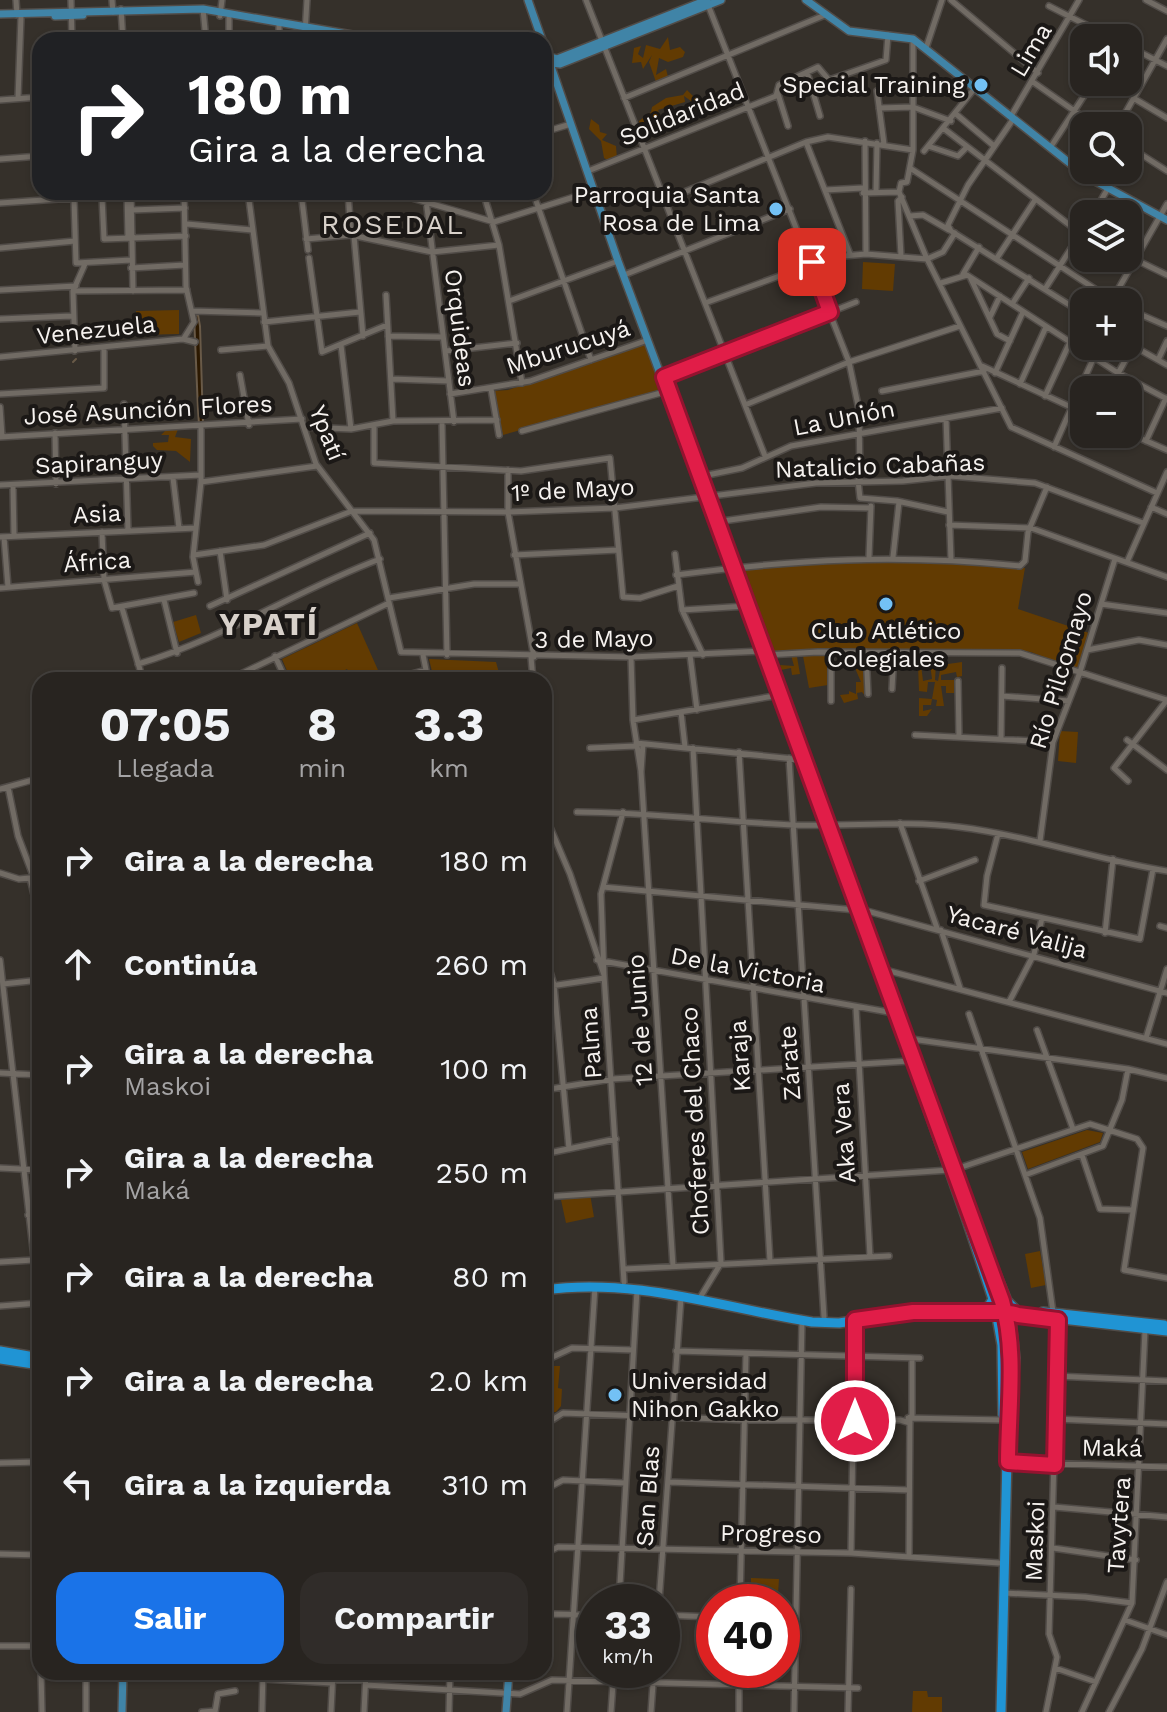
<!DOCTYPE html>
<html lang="es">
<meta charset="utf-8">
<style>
:root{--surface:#282420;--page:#302c29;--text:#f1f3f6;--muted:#a5a4a5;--line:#44413e;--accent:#1a73e8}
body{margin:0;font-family:"Work Sans",sans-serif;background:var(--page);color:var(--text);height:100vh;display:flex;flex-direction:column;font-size:30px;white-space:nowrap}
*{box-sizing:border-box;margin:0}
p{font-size:26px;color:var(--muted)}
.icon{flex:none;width:44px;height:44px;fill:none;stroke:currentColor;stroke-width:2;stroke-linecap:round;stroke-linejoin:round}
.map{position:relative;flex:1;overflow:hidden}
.side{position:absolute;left:32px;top:672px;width:520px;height:1008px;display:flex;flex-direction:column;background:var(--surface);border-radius:24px;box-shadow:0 2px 6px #0004,0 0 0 2px var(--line)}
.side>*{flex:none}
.hud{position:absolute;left:32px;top:32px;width:520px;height:168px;border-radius:24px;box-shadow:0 2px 6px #0004,0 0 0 2px var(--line);background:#202124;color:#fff;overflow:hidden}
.tools{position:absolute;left:1070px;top:24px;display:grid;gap:16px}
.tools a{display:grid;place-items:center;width:72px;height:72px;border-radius:16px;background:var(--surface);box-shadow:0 2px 6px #0004,0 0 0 2px var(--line);font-size:40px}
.speed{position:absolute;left:576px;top:1584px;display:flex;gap:16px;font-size:40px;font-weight:700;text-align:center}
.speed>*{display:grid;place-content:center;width:104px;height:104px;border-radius:50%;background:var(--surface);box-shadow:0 2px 6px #0004,0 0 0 2px var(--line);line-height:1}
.speed small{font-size:20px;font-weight:400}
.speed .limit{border:12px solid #d22;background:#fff;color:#111}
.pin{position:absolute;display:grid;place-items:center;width:68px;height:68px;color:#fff;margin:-34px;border-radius:16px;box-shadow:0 4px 12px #0006}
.me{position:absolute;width:88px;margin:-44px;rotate:0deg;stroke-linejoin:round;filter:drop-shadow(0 0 6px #0008)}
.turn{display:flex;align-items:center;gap:28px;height:168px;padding:0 24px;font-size:36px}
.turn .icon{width:104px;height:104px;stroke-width:2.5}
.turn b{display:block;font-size:56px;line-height:68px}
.eta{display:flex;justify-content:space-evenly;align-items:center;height:136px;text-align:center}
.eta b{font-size:48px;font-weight:700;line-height:56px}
.action{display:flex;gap:16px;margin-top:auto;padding:16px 24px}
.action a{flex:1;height:92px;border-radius:24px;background:var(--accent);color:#fff;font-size:32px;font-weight:700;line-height:92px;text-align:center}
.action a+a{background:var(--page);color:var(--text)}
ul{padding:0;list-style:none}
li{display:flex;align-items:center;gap:24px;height:104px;padding:0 24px}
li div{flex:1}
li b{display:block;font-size:30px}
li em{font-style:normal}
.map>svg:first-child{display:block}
.green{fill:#623b02}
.water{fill:#2c1901;stroke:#695a48;stroke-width:2}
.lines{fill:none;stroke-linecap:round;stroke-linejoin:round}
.stream{stroke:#695a48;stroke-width:2}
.minor-casing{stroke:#514c48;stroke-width:8}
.major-casing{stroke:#514c48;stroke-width:10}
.highway-casing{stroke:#514c48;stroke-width:12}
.minor{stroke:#716b64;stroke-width:5}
.major{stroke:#4084a7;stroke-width:7}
.highway{stroke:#2094d4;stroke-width:9}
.highway-bridge-casing{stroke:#514c48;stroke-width:12;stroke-linecap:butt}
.highway-bridge{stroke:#2094d4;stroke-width:9}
.route-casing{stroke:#92132f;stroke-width:20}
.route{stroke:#e11d48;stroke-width:14}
.poi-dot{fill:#73c1f5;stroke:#1b1816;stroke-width:3}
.labels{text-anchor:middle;stroke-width:8;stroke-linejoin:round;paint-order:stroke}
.street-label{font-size:24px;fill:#f6f2ef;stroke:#1b1816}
.poi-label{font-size:24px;fill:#f6f2ef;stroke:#1b1816;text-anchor:end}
.quarter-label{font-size:28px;letter-spacing:2px;fill:#d8d1ca;stroke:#1b1816}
.district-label{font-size:32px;font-weight:bold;letter-spacing:2px;fill:#d8d1ca;stroke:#1b1816}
</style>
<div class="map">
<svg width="1167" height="1712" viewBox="0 0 1167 1712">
<rect width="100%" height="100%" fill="#35302a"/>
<path class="green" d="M668 37 670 50 680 47 685 52 683 57 668 62 659 58 656 75 666 69 668 77 656 82 649 62 652 55 643 69 641 62 632 63 634 48 641 46 638 54 643 58 646 45 660 49Z
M687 90 698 101 696 114 687 113 691 101 684 96 685 102 658 110 661 118 655 129 645 132 639 128V121L651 112 652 107 666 98 683 95Z
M591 119 599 125 600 132 607 134 602 140 616 146 617 159 611 162 604 158 601 141 589 129Z
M863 262 895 264 893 291 862 289Z
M179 310V334L136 335V311Z
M648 343 664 390 503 435 493 391 508 390Z
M167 429H178L175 437 191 439 190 462 176 451 157 450 153 446V443L168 442 169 435H161Z
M886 559 1025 568 1018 609 1089 633 1077 670 1031 652 1016 650 772 651 741 569Z
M196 615 201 633 179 642 173 622Z
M357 623 382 679 353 680 347 669 327 680H291L282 659Z
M827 654 828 685 809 688 803 656 797 657 800 674 792 675 791 668 781 670 780 665 794 666 791 655Z
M848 655H865L866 697 862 692 857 693 858 699 844 703 840 695 849 694V691L856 694V682H861L855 668H847Z
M925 656 930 658 921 665 923 681 932 679 930 664H936L935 680 938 681 941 665 962 662V676L957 677 956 672 941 675V680H954V693H946V686H941L944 706H936L937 700 932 699 931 705H923V711L932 709 927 716H919V698L932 699 935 682H928L927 692 919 691 918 665Z
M429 659 496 662 501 680H434Z
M1060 731 1078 732 1076 763 1058 761Z
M1087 1130 1103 1133 1100 1142 1028 1169 1022 1152Z
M590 1194 594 1217 566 1223 561 1200Z
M1040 1251 1046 1285 1031 1288 1025 1254Z
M549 1366H560L558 1388 562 1389 561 1406 556 1412H551L554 1387 546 1386Z
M751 1578 779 1579 778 1594 751 1593Z
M913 1691H927L928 1697H942V1712H912Z"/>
<path class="water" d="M194 315H198L200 326 203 424H199L198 410Z"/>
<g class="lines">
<path class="stream" d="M73 362 76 359"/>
<g class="minor-casing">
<path id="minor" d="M16 0 17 15
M71 0 72 40
M112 0 113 12
M586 0 765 456
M951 0 1038 73
M1146 0 1167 11
M708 5 849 362 859 410 860 480
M1049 6 1112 38
M121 9 123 40
M203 9 206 40
M220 16 222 0
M279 24V40
M305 33 307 0
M229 40V18
M913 40V150L907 182 901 183 899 192 927 259 1011 427 1157 493
M1128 46 1167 66
M926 48 942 0
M807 72 820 116
M1033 82 1096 126
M877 91 884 144
M778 94 788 126
M18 98 21 17
M624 98 825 15
M1135 99 1167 118
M0 100 40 97
M879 108 913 107 951 121
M956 114 994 146
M1011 116 1079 0
M1014 118 968 185 948 225 951 231 1084 314
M1118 126 1167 39
M943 128 1084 236
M544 132 571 124
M865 141 866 254
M806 142 850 254
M928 146 958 156 967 147
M1128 146 1167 171
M1050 148 1093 82
M924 151 975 88
M0 159 40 156
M910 168 1115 302
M588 171 776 96 779 85 818 67 829 80 886 60 888 35
M825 190 863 188
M131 192 133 291
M248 192 268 346 289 383 316 464 374 540 401 652 631 657 763 651
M301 192 308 250
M348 192 351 235
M391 192 494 222 593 191
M425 192 454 422
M483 192 499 245 522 383
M533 192 591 360
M876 192 877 143
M863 193 899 192
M127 194 128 238
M102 197 104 239 186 236
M74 199 76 263 131 260
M665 200 806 142 828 137 913 150
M0 203 131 194
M132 210 185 208
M1093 214 1107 190
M910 216 923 215 949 230
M187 224 252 230
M354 236 363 336
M306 239 351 235 432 252 499 245
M0 248 75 241
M901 256 898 201 902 197
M1128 256 1167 275
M309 258 322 352 387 325
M997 258 1035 200
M131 268 185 265
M963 274 979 247
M624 275 790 209
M971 279 997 334 1010 341
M941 283 967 275 1118 373 1167 399
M1045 289 1084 228
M0 290 76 286
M73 291 187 290
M386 295 393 421
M1112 300 1167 204
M509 301 618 261
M705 303 832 257 866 254 927 259 943 252 955 233
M1012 304 1029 278
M1128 309 1167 326
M192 311 263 313
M990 317 1000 296
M0 319 72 316
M264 322 360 312
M388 336 443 337
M184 338 194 322 186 287 184 192
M1128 343 1167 365
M341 345 351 429
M221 350 268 346
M75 351 73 291 85 264
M446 351 517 343
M0 357 183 339 195 342
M1158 360 1167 341
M982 366 1084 413
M995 373 1023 312
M240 375 249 425
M664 377 856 302
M391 379 449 381
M1020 384 1046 327
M491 389 499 435
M1109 390 1133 346
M882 391 984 371
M0 394 104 388V347
M450 394 530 381 648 340
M1045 396 1070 342 1084 321
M124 404 128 530
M745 405 849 362 960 326
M0 407 2 436
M1128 416 1141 386
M946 418 951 560
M442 423 447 655
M305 427 351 429 393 421 497 420
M374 427V463L521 471 610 458 623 597 640 598 678 586
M522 431 668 391
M55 433 56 484
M1128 433 1167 450
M0 437 302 419
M1146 441 1166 398
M1054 447 1094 357
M508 470V512L534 657
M698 477 742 468 791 446 1002 408
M173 478 179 528
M858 480 860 498 897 501 948 512
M201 482 317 466
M0 485 201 475
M13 485 14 536
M1151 507 1167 514
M716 522 821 507 871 508
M949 525 1031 528 1167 577
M102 532 104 580 112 608 194 593
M0 537 196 528
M4 537 8 587
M220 551 227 600
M675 554 682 610 703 655
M194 555 264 545 352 511 508 512 615 508 816 483 903 481 950 476 1035 483 1143 523
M514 555 618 550
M869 557 871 506
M893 557 899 502
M1127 562 1167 472
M676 575C796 559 899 554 1020 566L1025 561 1028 532 1047 487
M198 582 193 557 201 482V428
M0 588 196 572
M389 598 474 584H518
M164 600 177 653
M1101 604 1167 613
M210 606 370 533
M122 608 143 680
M682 610 747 606
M1087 650 1139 640 1167 645
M866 652 868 694
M423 655 428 680
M690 655 697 710
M766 655 818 652 1020 653 1167 700
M275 656 286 680
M531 657 533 680
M631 657 633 720 641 771
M138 664C223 639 297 590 380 559
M228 680 389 603
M389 680 426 670
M958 681 959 736
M892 689 894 652
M1002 696 1069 701
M831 701V652
M681 712 685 747
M633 720 780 695
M915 735 1053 742
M1001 739 1002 668
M1127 740 1167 770
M636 743 805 760
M643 744 641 772 673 1266
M590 748 636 746
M693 748 721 1263 701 1296
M739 752 770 1261
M789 758 824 1317
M1128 781 1114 768 1167 700
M8 787 18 836 34 878
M0 789 40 778
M577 812C650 812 722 822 795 825 850 827 904 820 959 827 1030 836 1097 860 1167 871
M544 813 570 874 604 975 624 1282
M900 823 937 928
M998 834 987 876 984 905 1140 939 1153 869
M1040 841 1053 742 1079 675 1115 559
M0 873 19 879 40 877
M30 878 40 920
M919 881 975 860
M603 887 867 911 1167 993
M544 902H548
M1160 926 1167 928
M941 930 960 988
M1105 933 1113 859
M544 952 554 985 569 1149
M0 960 40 1310
M597 960 894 1013
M878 968 1167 1044
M604 975 601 894 623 812
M3 984 40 980
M544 987 604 978
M1009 1002 1034 954 1042 918
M856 1008 870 1256
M969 1014 1040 1218 1053 1312
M1037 1030 1073 1129
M904 1038 1128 1069 1167 1078
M1146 1038 1167 969
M0 1073 40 1075
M544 1090 612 1079 910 1061
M544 1154 616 1139
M1082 1155 1100 1209 1131 1210
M0 1168 40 1170
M953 1170 1090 1124 1137 1139 1143 1148 1124 1270 1167 1278
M1025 1175 1103 1146 1122 1100 1128 1069
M544 1197 950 1170
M28 1215 40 1214
M0 1262 34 1260
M624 1269 889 1256
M0 1306 39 1303
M676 1351 920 1358
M912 1358V1417
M544 1361 572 1348 633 1350
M37 1365 40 1542
M1055 1376 1167 1381
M908 1418 1002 1420
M1055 1419 1167 1424
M544 1425 563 1413 744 1420H900L910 1423
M1008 1462 1167 1467
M0 1463 39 1462
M668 1482 909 1490
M544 1490 563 1480 625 1483
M1054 1507 1167 1517
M1053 1548 1136 1560
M851 1553 855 1321
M0 1554 40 1555
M544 1554 558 1547 851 1553 999 1563
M909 1557 910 1417
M1004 1593 1085 1597 1132 1603
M619 1602 637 1290
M659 1602 681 1298
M740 1602 746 1353
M662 1615 714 1617
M544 1619 554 1614 594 1615
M782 1619 794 1620
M1125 1620 1167 1635
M0 1646H40
M1055 1668 1096 1682
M41 1672 42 1712
M263 1679 332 1683
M332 1680H366
M366 1685 520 1694 552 1680 858 1688
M86 1712V1672
M202 1712 215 1711
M215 1712 218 1694 235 1691
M262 1712 263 1672
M331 1712 333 1672
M364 1712 366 1672
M449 1712 450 1672
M567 1712 595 1287
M611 1712 614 1670
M651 1712 654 1670
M739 1712V1670
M794 1712 802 1321
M848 1712 851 1589
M1046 1712 1057 1657 1049 1634 1058 1320
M1082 1712 1132 1603 1145 1330
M1109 1712 1142 1649 1167 1582"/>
</g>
<g class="major-casing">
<path id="major" d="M528 0 542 40
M806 0 849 31 913 39 1086 176 1167 220
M0 14 203 9 381 40
M55 16 83 15
M544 46 618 261 829 826 903 1038
M546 56 557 59 707 0
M544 62 560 64 721 0
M122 1712 123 1672
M506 1712 509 1672"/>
</g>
<g class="highway-casing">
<path id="highway" d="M903 1038 968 1223
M966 1217 993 1299 989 1306
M987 1252 1007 1301 1015 1309
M544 1290C635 1277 723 1308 812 1322L839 1323 913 1312H1002L1167 1331
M989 1312 997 1317 1002 1345 1003 1415
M1043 1312 1164 1325
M1011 1323 1015 1358 1012 1404
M0 1351 40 1358
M0 1359 40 1365
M1001 1712 1008 1414"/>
</g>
<use href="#minor" class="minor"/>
<use href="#major" class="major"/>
<use href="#highway" class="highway"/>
<g class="highway-bridge-casing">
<path id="highway-bridge" d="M973 1221 1009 1329 1008 1414"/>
</g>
<use href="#highway-bridge" class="highway-bridge"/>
</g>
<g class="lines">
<g class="route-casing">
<path id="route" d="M812 262 830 312 664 377 1002 1301C1017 1352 1008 1409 1008 1462L1055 1465 1058 1320 1018 1315C1013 1313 1008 1313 1002 1312H913L855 1320V1421"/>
</g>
<use href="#route" class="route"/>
</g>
<g class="poi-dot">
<circle cx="981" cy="85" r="8"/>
<circle cx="776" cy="209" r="8"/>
<circle cx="886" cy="604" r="8"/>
<circle cx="615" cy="1395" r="8"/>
</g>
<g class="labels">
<g class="street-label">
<text transform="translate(1031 50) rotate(-59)" y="8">Lima</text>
<text transform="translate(682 114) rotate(-22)" y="8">Solidaridad</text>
<text transform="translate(460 328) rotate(83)" y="8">Orquideas</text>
<text transform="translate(96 330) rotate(-6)" y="8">Venezuela</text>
<text transform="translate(568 347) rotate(-18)" y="8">Mburucuyá</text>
<text transform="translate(148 410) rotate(-3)" y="8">José Asunción Flores</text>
<text transform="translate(844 418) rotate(-11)" y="8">La Unión</text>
<text transform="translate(327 433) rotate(68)" y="8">Ypatí</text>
<text transform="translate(99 463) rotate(-3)" y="8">Sapiranguy</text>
<text transform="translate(880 466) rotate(-2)" y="8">Natalicio Cabañas</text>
<text transform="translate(573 490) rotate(-3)" y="8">1º de Mayo</text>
<text transform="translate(97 514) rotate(-3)" y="8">Asia</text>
<text transform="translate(97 562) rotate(-4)" y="8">África</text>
<text transform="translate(594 639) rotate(-1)" y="8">3 de Mayo</text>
<text transform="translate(1061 670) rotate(-73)" y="8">Río Pilcomayo</text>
<text transform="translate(1017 932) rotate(15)" y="8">Yacaré Valija</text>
<text transform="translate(748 970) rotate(11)" y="8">De la Victoria</text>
<text transform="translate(640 1020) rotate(-94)" y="8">12 de Junio</text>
<text transform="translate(591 1043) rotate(-94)" y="8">Palma</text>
<text transform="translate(740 1056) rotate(-94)" y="8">Karaja</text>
<text transform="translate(790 1063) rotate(-94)" y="8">Zárate</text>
<text transform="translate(695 1121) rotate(-93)" y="8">Choferes del Chaco</text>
<text transform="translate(844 1133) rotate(-94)" y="8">Aka Vera</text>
<text transform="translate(1112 1448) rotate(1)" y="8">Maká</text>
<text transform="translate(648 1496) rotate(-86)" y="8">San Blas</text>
<text transform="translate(1119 1525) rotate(-86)" y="8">Tavytera</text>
<text transform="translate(771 1534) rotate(1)" y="8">Progreso</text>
<text transform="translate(1035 1541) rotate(-88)" y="8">Maskoi</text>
</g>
<g class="poi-label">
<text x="965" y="93">Special Training</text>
<text x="760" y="203">Parroquia Santa<tspan x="760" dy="28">Rosa de Lima</tspan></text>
<text x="886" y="639" text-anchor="middle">Club Atlético<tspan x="886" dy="28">Colegiales</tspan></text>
<text x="631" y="1389" text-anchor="start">Universidad<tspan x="631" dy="28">Nihon Gakko</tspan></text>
</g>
<g class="quarter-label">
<text x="393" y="234">ROSEDAL</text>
</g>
<g class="district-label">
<text x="269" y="635">YPATÍ</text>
</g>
</g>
</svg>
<div class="tools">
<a><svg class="icon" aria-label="sound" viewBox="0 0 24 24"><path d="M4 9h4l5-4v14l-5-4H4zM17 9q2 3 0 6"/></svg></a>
<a><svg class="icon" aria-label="search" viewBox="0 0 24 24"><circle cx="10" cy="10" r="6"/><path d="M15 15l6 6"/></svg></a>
<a><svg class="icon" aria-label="layers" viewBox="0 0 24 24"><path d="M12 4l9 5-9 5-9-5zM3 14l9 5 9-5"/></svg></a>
<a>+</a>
<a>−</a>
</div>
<div class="speed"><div>33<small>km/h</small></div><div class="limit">40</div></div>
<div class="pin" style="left:812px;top:262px;background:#d93025"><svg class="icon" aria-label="arrive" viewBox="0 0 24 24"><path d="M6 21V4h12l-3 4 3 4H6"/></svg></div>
<svg class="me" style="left:855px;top:1421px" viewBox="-20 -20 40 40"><circle r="17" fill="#e11d48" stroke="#fff" stroke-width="3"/><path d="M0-11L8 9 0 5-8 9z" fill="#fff"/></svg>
<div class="hud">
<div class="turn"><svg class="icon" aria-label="right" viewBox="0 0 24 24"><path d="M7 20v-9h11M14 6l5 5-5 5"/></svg><div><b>180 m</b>Gira a la derecha</div></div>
</div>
<section class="side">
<div class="eta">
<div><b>07:05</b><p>Llegada</p></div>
<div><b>8</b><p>min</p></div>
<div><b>3.3</b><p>km</p></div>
</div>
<ul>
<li><svg class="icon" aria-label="right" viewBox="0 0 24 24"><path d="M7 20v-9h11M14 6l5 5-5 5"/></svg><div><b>Gira a la derecha</b></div><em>180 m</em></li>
<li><svg class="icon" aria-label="ahead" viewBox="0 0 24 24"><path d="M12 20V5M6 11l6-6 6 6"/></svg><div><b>Continúa</b></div><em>260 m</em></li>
<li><svg class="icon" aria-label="right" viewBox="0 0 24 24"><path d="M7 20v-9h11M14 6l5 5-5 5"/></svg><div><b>Gira a la derecha</b><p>Maskoi</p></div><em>100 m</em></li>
<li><svg class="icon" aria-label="right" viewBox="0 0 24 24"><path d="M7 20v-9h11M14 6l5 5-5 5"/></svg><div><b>Gira a la derecha</b><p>Maká</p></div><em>250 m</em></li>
<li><svg class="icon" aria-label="right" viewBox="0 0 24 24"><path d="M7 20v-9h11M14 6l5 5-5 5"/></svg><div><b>Gira a la derecha</b></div><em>80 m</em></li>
<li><svg class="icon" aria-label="right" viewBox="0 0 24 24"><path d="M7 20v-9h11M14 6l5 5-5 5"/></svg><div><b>Gira a la derecha</b></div><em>2.0 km</em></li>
<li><svg class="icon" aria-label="left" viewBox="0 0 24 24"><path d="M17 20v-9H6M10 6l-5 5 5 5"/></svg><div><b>Gira a la izquierda</b></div><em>310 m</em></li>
</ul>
<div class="action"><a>Salir</a><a>Compartir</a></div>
</section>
</div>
